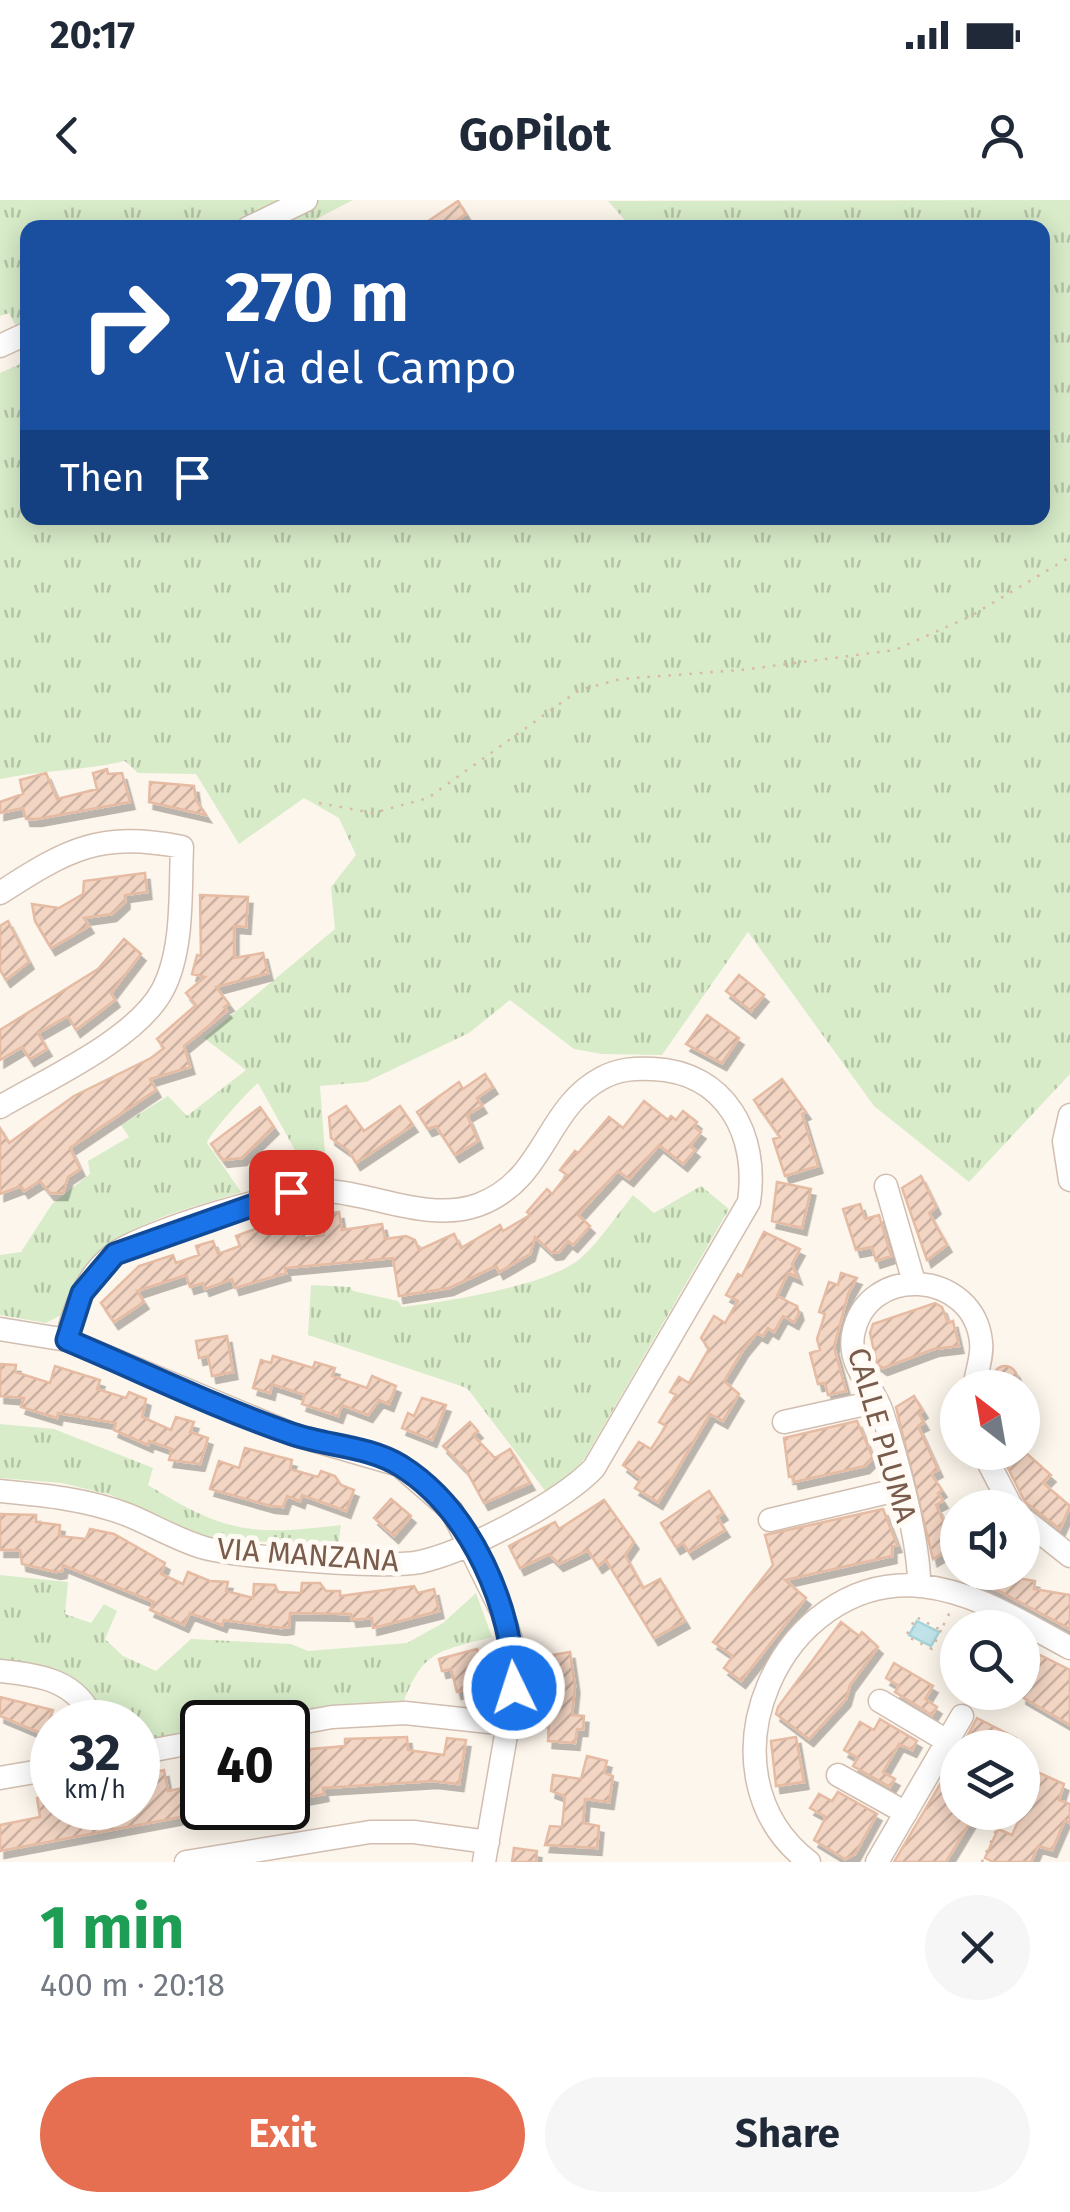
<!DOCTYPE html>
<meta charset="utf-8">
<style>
:root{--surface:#fff;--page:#f6f6f7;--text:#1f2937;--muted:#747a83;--accent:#e76f51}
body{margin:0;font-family:"Fira Sans",sans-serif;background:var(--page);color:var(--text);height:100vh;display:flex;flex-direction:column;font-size:38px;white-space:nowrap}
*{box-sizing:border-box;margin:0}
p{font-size:32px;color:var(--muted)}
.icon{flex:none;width:55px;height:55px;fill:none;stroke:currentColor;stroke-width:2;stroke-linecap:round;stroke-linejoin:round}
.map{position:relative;height:1662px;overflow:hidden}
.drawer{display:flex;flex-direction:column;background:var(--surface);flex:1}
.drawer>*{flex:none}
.top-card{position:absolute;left:20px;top:20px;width:1030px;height:305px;border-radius:20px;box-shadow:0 5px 25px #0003;background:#1a4fa0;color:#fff;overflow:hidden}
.needle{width:65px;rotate:329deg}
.buttons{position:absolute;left:940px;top:1170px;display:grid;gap:20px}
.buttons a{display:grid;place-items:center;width:100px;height:100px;border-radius:50%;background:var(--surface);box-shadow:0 5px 25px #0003;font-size:50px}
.speed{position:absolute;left:30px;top:1500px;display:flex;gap:20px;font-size:50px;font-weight:700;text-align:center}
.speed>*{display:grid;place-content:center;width:130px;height:130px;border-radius:50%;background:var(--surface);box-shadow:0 5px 25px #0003;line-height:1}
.speed small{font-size:25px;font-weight:400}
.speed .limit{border:5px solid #111;border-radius:15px;background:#fff;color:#111}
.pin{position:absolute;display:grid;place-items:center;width:85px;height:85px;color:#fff;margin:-42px;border-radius:20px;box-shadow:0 5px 15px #0006}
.me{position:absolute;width:110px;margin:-55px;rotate:356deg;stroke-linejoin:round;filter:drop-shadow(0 0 8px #0008)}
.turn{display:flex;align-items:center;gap:35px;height:210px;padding:0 40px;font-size:45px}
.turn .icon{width:130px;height:130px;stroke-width:2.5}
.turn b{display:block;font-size:70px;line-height:85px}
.then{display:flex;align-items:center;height:95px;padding:0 40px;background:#0003;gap:20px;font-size:38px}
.round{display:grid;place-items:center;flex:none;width:105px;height:105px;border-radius:52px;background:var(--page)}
.head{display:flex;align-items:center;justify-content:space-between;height:170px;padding:0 40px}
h1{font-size:60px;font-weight:700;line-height:75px;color:#1e9e55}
.primary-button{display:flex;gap:20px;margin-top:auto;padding:20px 40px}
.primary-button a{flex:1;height:115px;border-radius:60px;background:var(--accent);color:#fff;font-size:40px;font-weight:700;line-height:115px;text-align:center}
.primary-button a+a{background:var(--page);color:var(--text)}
.status{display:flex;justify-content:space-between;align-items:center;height:70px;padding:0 50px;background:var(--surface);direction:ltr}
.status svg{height:28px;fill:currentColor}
header{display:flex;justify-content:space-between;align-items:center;height:130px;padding:0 40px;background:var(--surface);font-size:45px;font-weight:700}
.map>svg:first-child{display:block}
.grass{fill:url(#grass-tufts)}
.water{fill:#bfe3e8;stroke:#a5d3da;stroke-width:2.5}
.building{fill:url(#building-hatch);stroke:#e6bba3;stroke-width:2.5;filter:url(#shadow)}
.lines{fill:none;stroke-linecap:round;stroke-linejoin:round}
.minor-casing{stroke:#d1beb0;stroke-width:25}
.path{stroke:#d9b8a5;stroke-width:2.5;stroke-dasharray:2.5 8;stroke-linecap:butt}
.minor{stroke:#fff;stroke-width:22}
.route-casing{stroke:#114b97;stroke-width:25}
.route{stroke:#1a73e8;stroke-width:18}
.labels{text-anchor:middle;stroke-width:10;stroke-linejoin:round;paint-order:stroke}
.street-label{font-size:30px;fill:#7a5c4d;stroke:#fffaf3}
</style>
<div class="status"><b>20:17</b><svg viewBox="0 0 49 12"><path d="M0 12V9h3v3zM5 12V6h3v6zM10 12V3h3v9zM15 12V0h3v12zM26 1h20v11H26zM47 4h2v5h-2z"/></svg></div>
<header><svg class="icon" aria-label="back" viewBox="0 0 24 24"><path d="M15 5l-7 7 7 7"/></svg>GoPilot<svg class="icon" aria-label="person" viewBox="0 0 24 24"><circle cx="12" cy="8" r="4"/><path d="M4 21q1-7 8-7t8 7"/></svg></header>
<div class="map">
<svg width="1070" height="1662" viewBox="0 0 1070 1662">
<defs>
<pattern id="grass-tufts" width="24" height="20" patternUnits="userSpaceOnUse" patternTransform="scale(2.5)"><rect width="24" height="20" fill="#d8ecc9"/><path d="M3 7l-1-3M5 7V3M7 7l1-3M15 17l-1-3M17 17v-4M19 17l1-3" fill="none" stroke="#b4c2a5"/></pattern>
<pattern id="building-hatch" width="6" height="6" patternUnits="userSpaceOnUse" patternTransform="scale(2.5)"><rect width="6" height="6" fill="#f3d5c3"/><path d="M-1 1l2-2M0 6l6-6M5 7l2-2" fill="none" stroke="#cab0a1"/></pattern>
<filter id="shadow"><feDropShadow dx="4.5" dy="7" stdDeviation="0" flood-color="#0004"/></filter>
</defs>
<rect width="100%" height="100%" fill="#fdf6ec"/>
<path class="grass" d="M0 0H353L301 27 28 28 27 147 9 113 0 116Z
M1070 0V874L969 982 874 906 748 732 662 855 602 854 574 849 510 800 469 833 366 882 320 886 325 954 296 952 258 883C249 890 209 934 207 943L241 992C162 1017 92 1028 61 1115L46 1123 0 1115V1055L21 1052 52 1004 90 974 88 961 129 937 121 925 168 896 187 916 246 870 204 838 335 729 331 687 356 655 339 618 304 598 239 644 196 574 138 573 125 561C82 571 43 570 0 579V173L27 161 28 318H1042V28L631 27 608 1Z
M701 986 729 1009 585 1258 567 1279 546 1292 467 1188 308 1135 311 1085 350 1087 353 1091 398 1101 402 1107C444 1102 555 1085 583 1056 602 1038 617 1015 633 995L654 1013Z
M0 1224 54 1229 153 1268 148 1285C225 1333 252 1336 341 1325L338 1346 205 1338 111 1295 62 1283 0 1278Z
M0 1375 68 1382 65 1414 91 1423 104 1404 117 1411 105 1439 123 1456 156 1471 191 1439 291 1444 308 1451 407 1443 443 1423 476 1393 492 1437C442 1451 424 1448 404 1501L333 1505 236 1522H202V1529L138 1541V1522H105C89 1471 47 1466 0 1459Z"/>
<path class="water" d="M917 1421 939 1432 931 1446 909 1435Z"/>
<path class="building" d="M458 1 466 14 446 28H418Z
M107 569 108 574 122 573 130 602 37 619H26L23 608 0 613V602L23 594 20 580 46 573 57 599 97 589 93 573Z
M150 582 194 586 196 600 206 615 149 602Z
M145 673 147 692 125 695V702L112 714 84 718 89 726 51 748 35 721 32 704 59 708 83 694 84 681Z
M200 695 248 697 246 727 234 726V758L263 753 268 773 216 787 229 804 224 807 227 811 184 846 190 867 150 879 156 890 70 948 80 969 68 977 63 993H50L40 981 24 991 21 986 0 994V928L9 943 74 896 151 858 164 848 157 839 196 805 186 793 205 777 192 774 197 755 201 756Z
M8 721 29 762 6 780 0 770V726Z
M124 739 141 754 111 793 115 800 76 830 68 816 38 833 47 849 30 859 22 847 0 860V830L98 769Z
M739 775 764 795 751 811 726 791Z
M707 815 739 838 722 863 686 844Z
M485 874 493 887 477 898 482 906 467 915 478 941 455 955 436 926 428 929 417 912 459 882 463 889Z
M782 879 806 912 802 914 818 966 785 976 773 939 780 937 754 900Z
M644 901 668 920 671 916 676 920 683 911 697 922 694 927 701 932 690 946 695 950 683 964 659 945 629 979 618 971 578 1015 590 1026 573 1045 568 1041 559 1052 552 1053 535 1037 530 1054 499 1072 496 1066 449 1088 399 1096 393 1058 285 1068 286 1073 235 1088 232 1079 205 1089 203 1083 190 1087 186 1075 137 1091 144 1102 114 1122 101 1103 139 1066 173 1055 176 1063 199 1055 196 1046 213 1041 218 1054 240 1046 236 1036 255 1029 299 1023 301 1039 324 1035 322 1015 339 1012 342 1030 382 1024 385 1039 406 1036 415 1040 419 1050 454 1034 461 1048 500 1025 503 1031 530 1015 527 1012 547 989 552 994 567 975 560 970 575 951 578 953 609 917 623 928Z
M346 906 364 931 400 906 413 925 356 963 349 951 331 938 329 917Z
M260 907 274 927 242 958 223 960 211 944Z
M921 976 936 1007 929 1013 947 1045 927 1060 902 988Z
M777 982 811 989 802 1028 772 1021Z
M860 1004 865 1019 879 1015 891 1056 876 1061 872 1047 856 1050 843 1009Z
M764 1032 800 1049 792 1064 797 1077 788 1073 777 1096 797 1106 799 1113 794 1122 783 1116 774 1132 768 1128 763 1136 757 1133 743 1150 724 1181 739 1194 723 1221 710 1214 658 1302 635 1288 641 1279 623 1265 639 1242 651 1249 666 1226 659 1222 676 1195 670 1192 679 1177 689 1183 709 1149 701 1138 714 1116 725 1123 738 1101 726 1095 738 1074 742 1076Z
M841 1073 857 1078 848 1094 834 1147 846 1191 828 1195 825 1183 818 1184 810 1153 820 1150 817 1139 825 1114 819 1112 829 1082 838 1085Z
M935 1103 942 1107 948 1123 953 1121 959 1146 934 1149 883 1168 877 1164 870 1133 873 1124Z
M227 1136 233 1172 212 1176 208 1156 199 1158 196 1141Z
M273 1156 313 1168 315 1162 335 1168 332 1176 367 1188 372 1176 396 1186 389 1204 379 1200 368 1215 342 1205 338 1216 302 1204 305 1195 272 1184 270 1193 253 1188 261 1160 271 1163Z
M0 1164 16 1165 15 1172 50 1183 55 1166 100 1180 97 1189 126 1198 129 1192 146 1199 142 1217 171 1230 176 1217 194 1222 190 1232 208 1238 200 1264 169 1260 172 1249 149 1241 148 1245 114 1230 116 1223 58 1213 57 1218 21 1207 24 1198 0 1196Z
M993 1178a12 12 0 1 1 24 0a12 12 0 1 1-24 0Z
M914 1196 923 1211 919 1214 924 1223 918 1226 938 1270 931 1274 942 1290 938 1293 943 1301 936 1305 955 1346 933 1359 896 1207Z
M422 1198 446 1205 432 1240 402 1228 408 1213 414 1216Z
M857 1221 873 1258 865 1266 794 1282 793 1276 789 1277 784 1238Z
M470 1222 478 1231 473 1235 495 1258 510 1249 530 1283 484 1303 466 1270 443 1246Z
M245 1248 292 1260 290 1269 318 1277 321 1271 335 1276 341 1285 354 1290 346 1311 302 1295 300 1301 287 1296 283 1307 271 1306 210 1289 219 1261 239 1268Z
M1000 1252H1025L1051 1275 1043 1283 1070 1306 1060 1329 1025 1302Z
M709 1291 723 1313 717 1317 725 1330 689 1352 683 1343 676 1347 661 1323Z
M391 1299 411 1316 394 1336 374 1318Z
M604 1300 634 1342 625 1355 643 1388 660 1379 685 1421 654 1438 606 1360 598 1366 588 1350 559 1364 549 1354 520 1368 509 1346 555 1322 559 1329Z
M883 1309 897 1345 892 1346V1356L785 1380 806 1398 741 1481 724 1468 733 1456 713 1442 773 1365 765 1335Z
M0 1314 36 1315V1322L60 1325 59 1336 86 1339 90 1329 114 1334 165 1363 161 1374 183 1384 188 1372 210 1381 228 1382 226 1391 253 1398 254 1384 275 1385 278 1392 301 1393 302 1383H320L326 1391H340V1396L414 1386 418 1393 434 1389 439 1411 373 1428 372 1418 352 1420 351 1414 290 1413 289 1427 281 1428 224 1420 222 1425 190 1413 184 1425 150 1410 154 1402 63 1365 62 1371 56 1372 22 1364 20 1350H0Z
M978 1372 1018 1374 1017 1378 1035 1381 1034 1389 1070 1395V1429L997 1390 976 1384Z
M841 1422 859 1436 862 1432 878 1447 850 1485 846 1499 809 1539 776 1514 778 1507Z
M1022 1446 1070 1470V1525L1022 1497Z
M477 1449 489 1483 457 1492 451 1469 442 1471 439 1459Z
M570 1452 575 1486 572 1515 584 1516 583 1529H577L575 1543 548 1541 549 1521 540 1520 542 1502 554 1503 549 1472 543 1473 541 1457Z
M894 1463 933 1486 925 1499 937 1507 932 1515 895 1492 899 1486 886 1478Z
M0 1497 53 1510 43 1534 0 1516Z
M977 1518 1016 1538 1011 1548H961Z
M880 1519 917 1541 912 1550 899 1544 883 1572 895 1579 890 1587 853 1566 858 1558 844 1550 860 1522 874 1530Z
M407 1537 408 1550 444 1555 447 1538 466 1540 459 1584 433 1581 323 1588 324 1594 298 1599 297 1592 288 1593V1551L345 1546V1539Z
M796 1537 804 1582 776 1586 771 1541Z
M958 1554V1612H974L972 1619 946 1662H894Z
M587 1556 607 1561 604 1573 613 1576 609 1602 585 1599 583 1623 599 1626 597 1648 545 1645 550 1626 562 1627 565 1596 551 1591 553 1575 581 1579Z
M1026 1567 1064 1584 1059 1600 1070 1604V1623L1065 1620 1052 1650 1038 1646 1031 1662H993L985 1658 998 1629 1012 1635 1033 1588 1022 1584Z
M164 1570 168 1591 202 1584V1613L0 1651V1625L40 1617 37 1598 52 1595V1608H138V1576Z
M838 1592 877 1614 855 1654 845 1659 814 1640 826 1617 810 1608 819 1594 832 1601Z
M514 1648 537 1651 536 1662H512Z"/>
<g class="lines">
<g class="minor-casing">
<path id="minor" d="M248 28 306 0
M0 146 28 133
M0 693C68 649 100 631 182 647 180 691 184 751 162 791 135 840 47 879 0 907
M1070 915 1064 941 1070 980
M886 986 914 1082
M0 1129 67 1140 292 1234 399 1265 452 1311 502 1412 515 1452 514 1489 484 1662
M784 1222 861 1205 875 1197
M983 1252 1012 1308
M0 1291C43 1295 87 1299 128 1315 153 1325 179 1341 205 1348 240 1357 387 1369 420 1362 468 1351 560 1303 594 1268L749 1002C759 935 726 872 653 869 635 868 619 869 602 878 544 909 546 980 478 1005 430 1022 377 995 329 991 290 987 144 1031 113 1055 87 1075 73 1109 67 1140
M1022 1318 1070 1356
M770 1320 901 1289
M919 1386C920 1343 896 1255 882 1212 873 1185 848 1167 853 1135 866 1062 974 1070 981 1142 983 1156 976 1173 974 1188
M0 1471C40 1475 78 1480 94 1522
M880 1501 947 1541
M288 1525 332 1517 405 1513 508 1524
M138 1553 202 1541
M838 1575 906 1613
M0 1578 52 1569
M186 1662 370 1632H414L488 1642
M809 1662C692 1573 780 1372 922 1386 976 1392 1023 1423 1070 1448
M877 1662 962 1516"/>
</g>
<path class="path" d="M319 603 373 613 428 598 579 490 621 479 741 470 895 450 969 417 1070 357
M941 1430 932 1449 906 1436 916 1417 941 1430 950 1412
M982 1662 1004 1612"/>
<use href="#minor" class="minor"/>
</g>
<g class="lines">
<g class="route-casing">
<path id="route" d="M291 992 115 1054 82 1093 67 1140C141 1171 216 1208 292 1234 327 1246 369 1246 401 1266 471 1310 514 1409 514 1488"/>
</g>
<use href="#route" class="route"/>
</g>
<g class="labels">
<g class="street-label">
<text transform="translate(882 1235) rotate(74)" y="10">CALLE PLUMA</text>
<text transform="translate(308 1355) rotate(4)" y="10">VIA MANZANA</text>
</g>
</g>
</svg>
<div class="buttons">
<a><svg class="needle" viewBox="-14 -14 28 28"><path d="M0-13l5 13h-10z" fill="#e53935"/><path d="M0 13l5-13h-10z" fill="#747a83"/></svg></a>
<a><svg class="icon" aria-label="sound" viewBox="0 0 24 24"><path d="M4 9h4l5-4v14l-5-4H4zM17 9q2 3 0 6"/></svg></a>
<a><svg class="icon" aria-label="search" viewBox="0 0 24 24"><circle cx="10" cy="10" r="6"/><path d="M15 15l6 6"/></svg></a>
<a><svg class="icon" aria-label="layers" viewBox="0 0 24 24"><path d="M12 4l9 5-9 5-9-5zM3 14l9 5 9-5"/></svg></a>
</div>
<div class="speed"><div>32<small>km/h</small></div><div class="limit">40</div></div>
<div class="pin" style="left:291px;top:992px;background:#d93025"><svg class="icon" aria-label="arrive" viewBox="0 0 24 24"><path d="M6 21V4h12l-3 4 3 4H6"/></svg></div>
<svg class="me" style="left:514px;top:1488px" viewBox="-20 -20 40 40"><circle r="17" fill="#1a73e8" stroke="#fff" stroke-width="3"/><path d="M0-11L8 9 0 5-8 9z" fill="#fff"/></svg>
<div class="top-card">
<div class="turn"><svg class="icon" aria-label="right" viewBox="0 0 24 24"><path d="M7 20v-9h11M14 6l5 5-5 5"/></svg><div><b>270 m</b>Via del Campo</div></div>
<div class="then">Then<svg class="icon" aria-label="arrive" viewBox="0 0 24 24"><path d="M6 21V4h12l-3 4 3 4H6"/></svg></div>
</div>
</div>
<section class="drawer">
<div class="head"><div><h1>1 min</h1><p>400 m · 20:18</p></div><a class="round"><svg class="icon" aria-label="close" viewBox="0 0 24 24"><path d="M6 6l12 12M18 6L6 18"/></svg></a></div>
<div class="primary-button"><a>Exit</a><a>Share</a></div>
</section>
